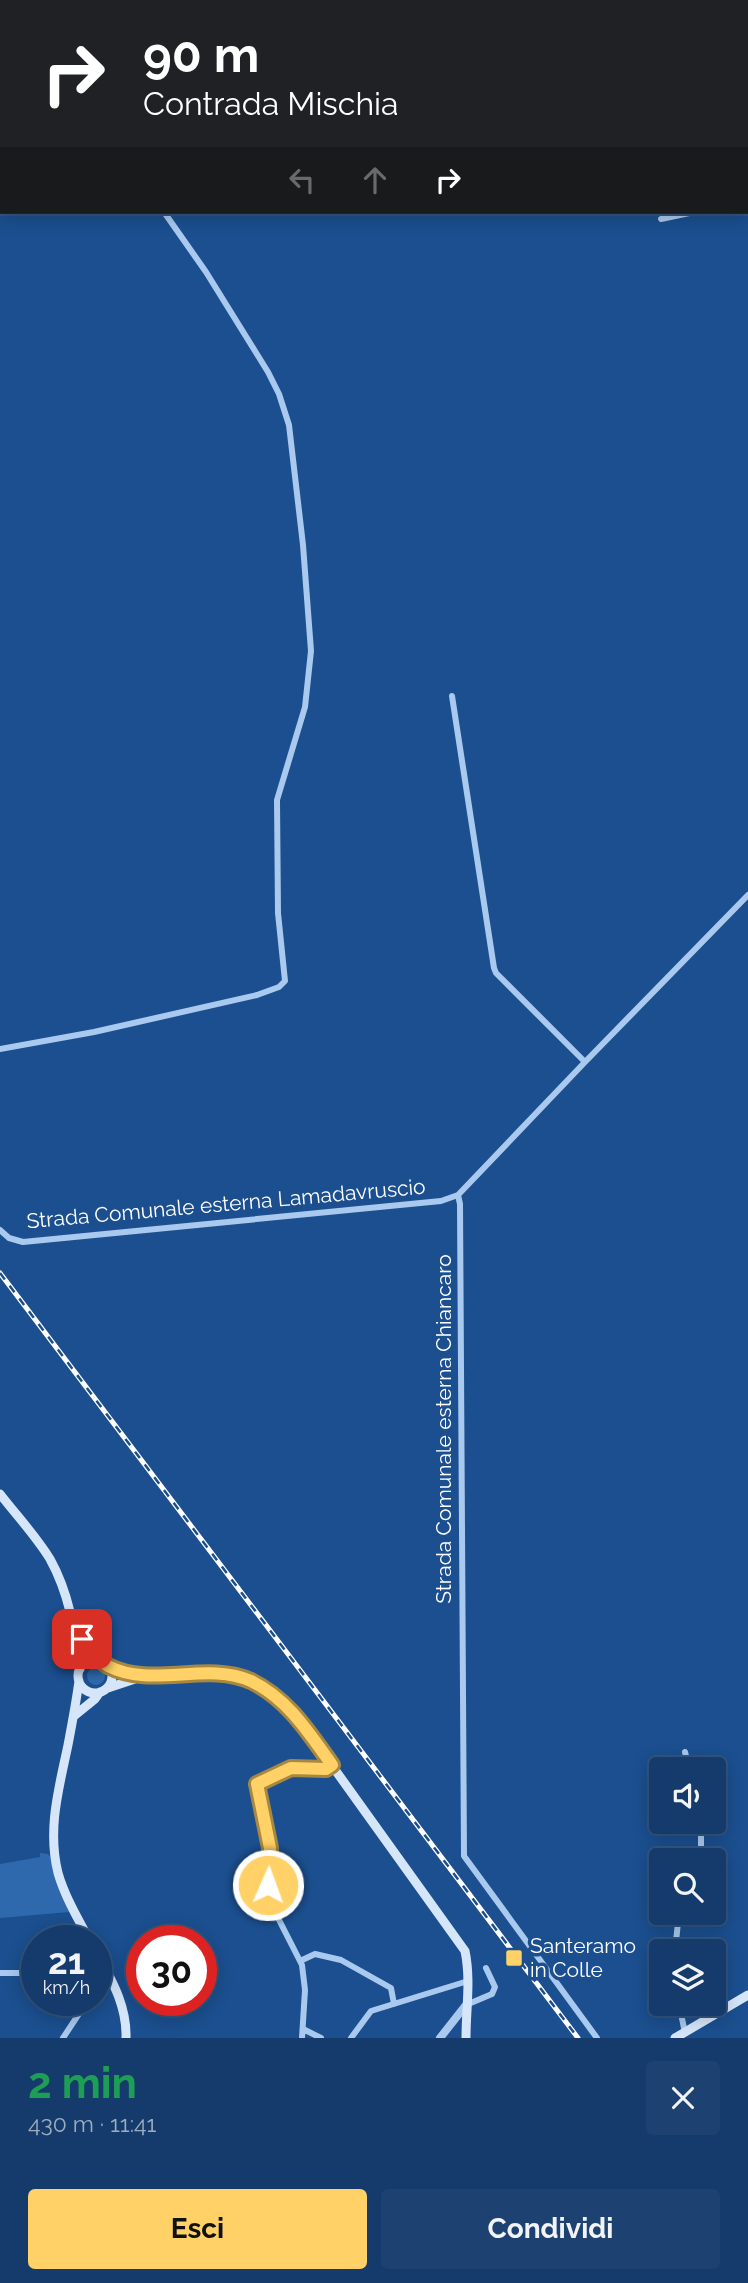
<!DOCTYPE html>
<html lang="it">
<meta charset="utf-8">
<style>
:root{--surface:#143b6b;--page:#1d4271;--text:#f1f3f6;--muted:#9dadc1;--line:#33557e;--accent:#ffd166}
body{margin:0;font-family:Raleway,sans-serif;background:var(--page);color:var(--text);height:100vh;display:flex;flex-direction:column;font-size:26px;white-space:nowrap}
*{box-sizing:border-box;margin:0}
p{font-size:23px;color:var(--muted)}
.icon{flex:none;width:38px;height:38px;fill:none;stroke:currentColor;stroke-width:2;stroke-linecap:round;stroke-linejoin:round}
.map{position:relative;height:2038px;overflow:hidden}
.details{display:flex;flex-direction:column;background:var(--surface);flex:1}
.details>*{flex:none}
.hud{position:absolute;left:0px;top:0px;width:749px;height:214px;box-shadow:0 4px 18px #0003,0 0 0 2px var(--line);background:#202124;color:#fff;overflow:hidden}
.controls{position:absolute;left:649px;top:1757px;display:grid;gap:14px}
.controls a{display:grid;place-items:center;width:77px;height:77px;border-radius:7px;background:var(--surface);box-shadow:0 4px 18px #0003,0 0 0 2px var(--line);font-size:35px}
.speed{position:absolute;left:21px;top:1925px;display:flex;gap:14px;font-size:35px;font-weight:700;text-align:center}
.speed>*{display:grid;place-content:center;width:91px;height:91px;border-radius:50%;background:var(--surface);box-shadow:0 4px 18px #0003,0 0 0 2px var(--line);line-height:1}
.speed small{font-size:18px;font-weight:400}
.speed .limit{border:10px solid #d22;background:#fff;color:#111}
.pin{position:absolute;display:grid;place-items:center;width:60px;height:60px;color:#fff;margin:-30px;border-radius:14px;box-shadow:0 4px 10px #0006}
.me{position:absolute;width:77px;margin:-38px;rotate:2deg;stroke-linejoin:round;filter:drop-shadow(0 0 5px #0008)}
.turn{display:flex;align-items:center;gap:24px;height:147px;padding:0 28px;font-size:32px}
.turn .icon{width:91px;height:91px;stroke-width:2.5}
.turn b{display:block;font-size:49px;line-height:60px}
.lanes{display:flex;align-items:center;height:66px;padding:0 28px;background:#0003;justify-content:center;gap:35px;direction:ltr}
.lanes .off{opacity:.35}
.round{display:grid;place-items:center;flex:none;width:74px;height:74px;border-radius:7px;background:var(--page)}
.headline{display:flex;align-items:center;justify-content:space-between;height:119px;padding:0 28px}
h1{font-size:42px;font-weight:700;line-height:52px;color:#1e9e55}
.action{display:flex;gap:14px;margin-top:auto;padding:14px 28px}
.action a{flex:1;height:80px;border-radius:7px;background:var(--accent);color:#111;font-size:28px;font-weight:700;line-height:80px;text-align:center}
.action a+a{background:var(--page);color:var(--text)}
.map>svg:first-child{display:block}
.green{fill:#2e69ad}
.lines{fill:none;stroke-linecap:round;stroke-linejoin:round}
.minor{stroke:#a9c9ee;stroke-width:6}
.tertiary{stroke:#a9c9ee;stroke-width:8}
.secondary{stroke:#d6e6fa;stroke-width:9}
.rail-casing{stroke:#fff;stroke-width:5}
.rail{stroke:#1b4f8f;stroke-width:2.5;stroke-dasharray:8;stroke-linecap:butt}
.route-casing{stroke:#a68842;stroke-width:18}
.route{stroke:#ffd166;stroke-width:12}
.poi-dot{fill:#ffd166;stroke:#1b4f8f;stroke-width:2.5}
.labels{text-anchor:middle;stroke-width:7;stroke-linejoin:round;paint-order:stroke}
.street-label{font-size:21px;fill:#fff;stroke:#1b4f8f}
.poi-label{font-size:21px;fill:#fff;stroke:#1b4f8f;text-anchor:start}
</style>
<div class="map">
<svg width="748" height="2038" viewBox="0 0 748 2038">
<rect width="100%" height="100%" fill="#1b4f8f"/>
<path class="green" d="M87 1676a9 9 0 1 1 18 0a9 9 0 1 1-18 0Z
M40 1853 48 1854 52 1859 60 1890 69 1912 0 1918V1864L40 1857Z"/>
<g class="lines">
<path class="minor" d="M747 198H748
M661 219 694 212
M452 696 494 968 496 973 585 1062
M0 1049 94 1032 257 995 279 987 285 981 278 913 277 800 305 707 311 651 303 545 289 425 279 394 268 372 206 272 164 212
M0 1230 9 1238 23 1242 441 1201 458 1195
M685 1752 689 1769
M697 1860 701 1847V1822
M675 1951 679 1913
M300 1961 315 1954 341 1960 391 1988 394 2004
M0 1973H37
M96 1988 107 1972
M679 2004 685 2033
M466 2005 492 1994 495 1987 486 1968
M303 2029 321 2038
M63 2038 88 2000
M302 2038 305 1990 302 1965 275 1912 269 1895 270 1848 257 1784 291 1768 326 1769 332 1765
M351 2038 371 2011 468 1981
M597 2038 464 1856 460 1204 458 1195 585 1062 748 895"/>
<path class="tertiary" d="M440 2038 466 2005"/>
<path class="secondary" d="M0 1494C17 1516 36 1536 50 1559 69 1593 75 1631 80 1669
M76 1632 103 1661
M78 1676a17 17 0 1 1 34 0a17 17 0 1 1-34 0Z
M108 1666 149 1675 214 1673 235 1675 265 1689 295 1714 465 1951C471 1980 466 2009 466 2038
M79 1681C76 1703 72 1724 68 1745 59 1788 47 1829 58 1873 65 1897 78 1919 90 1941
M108 1688 144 1676
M74 1716 95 1699 100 1692
M96 1951C111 1979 127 2005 126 2038
M675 2038 748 1995"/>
<g class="rail-casing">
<path id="rail" d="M0 1273 578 2038"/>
</g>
<use href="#rail" class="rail"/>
</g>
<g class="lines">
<g class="route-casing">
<path id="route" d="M82 1639C90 1648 98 1660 108 1666 152 1689 206 1661 251 1681 288 1699 309 1733 332 1765L326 1769 291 1768 257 1784 270 1848 268 1885"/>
</g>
<use href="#route" class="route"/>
</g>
<rect class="poi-dot" x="505" y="1949" width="18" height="18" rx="3.5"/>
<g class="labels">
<g class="street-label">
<text transform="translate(226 1204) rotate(-5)" y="7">Strada Comunale esterna Lamadavruscio</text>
<text transform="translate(444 1429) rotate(-90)" y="7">Strada Comunale esterna Chiancaro</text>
</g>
<g class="poi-label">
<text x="530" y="1953">Santeramo<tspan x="530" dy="24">in Colle</tspan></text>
</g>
</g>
</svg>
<div class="controls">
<a><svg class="icon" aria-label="sound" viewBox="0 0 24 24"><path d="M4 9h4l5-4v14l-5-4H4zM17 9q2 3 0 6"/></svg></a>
<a><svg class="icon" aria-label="search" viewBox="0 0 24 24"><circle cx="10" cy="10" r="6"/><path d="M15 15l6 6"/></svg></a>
<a><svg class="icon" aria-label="layers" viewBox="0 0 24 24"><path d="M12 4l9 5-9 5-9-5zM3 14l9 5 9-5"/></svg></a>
</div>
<div class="speed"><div>21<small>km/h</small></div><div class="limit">30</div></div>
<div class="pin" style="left:82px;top:1639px;background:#d93025"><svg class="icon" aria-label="arrive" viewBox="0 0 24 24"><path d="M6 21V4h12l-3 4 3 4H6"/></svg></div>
<svg class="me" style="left:268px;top:1885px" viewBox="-20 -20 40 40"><circle r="17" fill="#ffd166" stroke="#fff" stroke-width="3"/><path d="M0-11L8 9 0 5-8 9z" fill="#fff"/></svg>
<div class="hud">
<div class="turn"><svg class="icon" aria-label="right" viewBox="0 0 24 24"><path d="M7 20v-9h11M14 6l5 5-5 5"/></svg><div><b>90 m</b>Contrada Mischia</div></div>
<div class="lanes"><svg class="icon off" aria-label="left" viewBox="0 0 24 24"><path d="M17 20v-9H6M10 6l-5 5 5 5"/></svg><svg class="icon off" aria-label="ahead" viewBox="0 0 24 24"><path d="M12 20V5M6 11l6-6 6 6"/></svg><svg class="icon" aria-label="right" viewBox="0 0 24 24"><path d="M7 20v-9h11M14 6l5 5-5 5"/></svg></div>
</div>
</div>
<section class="details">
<div class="headline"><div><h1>2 min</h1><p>430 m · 11:41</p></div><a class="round"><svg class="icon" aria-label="close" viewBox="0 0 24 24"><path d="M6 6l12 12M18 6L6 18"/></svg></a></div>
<div class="action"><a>Esci</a><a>Condividi</a></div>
</section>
